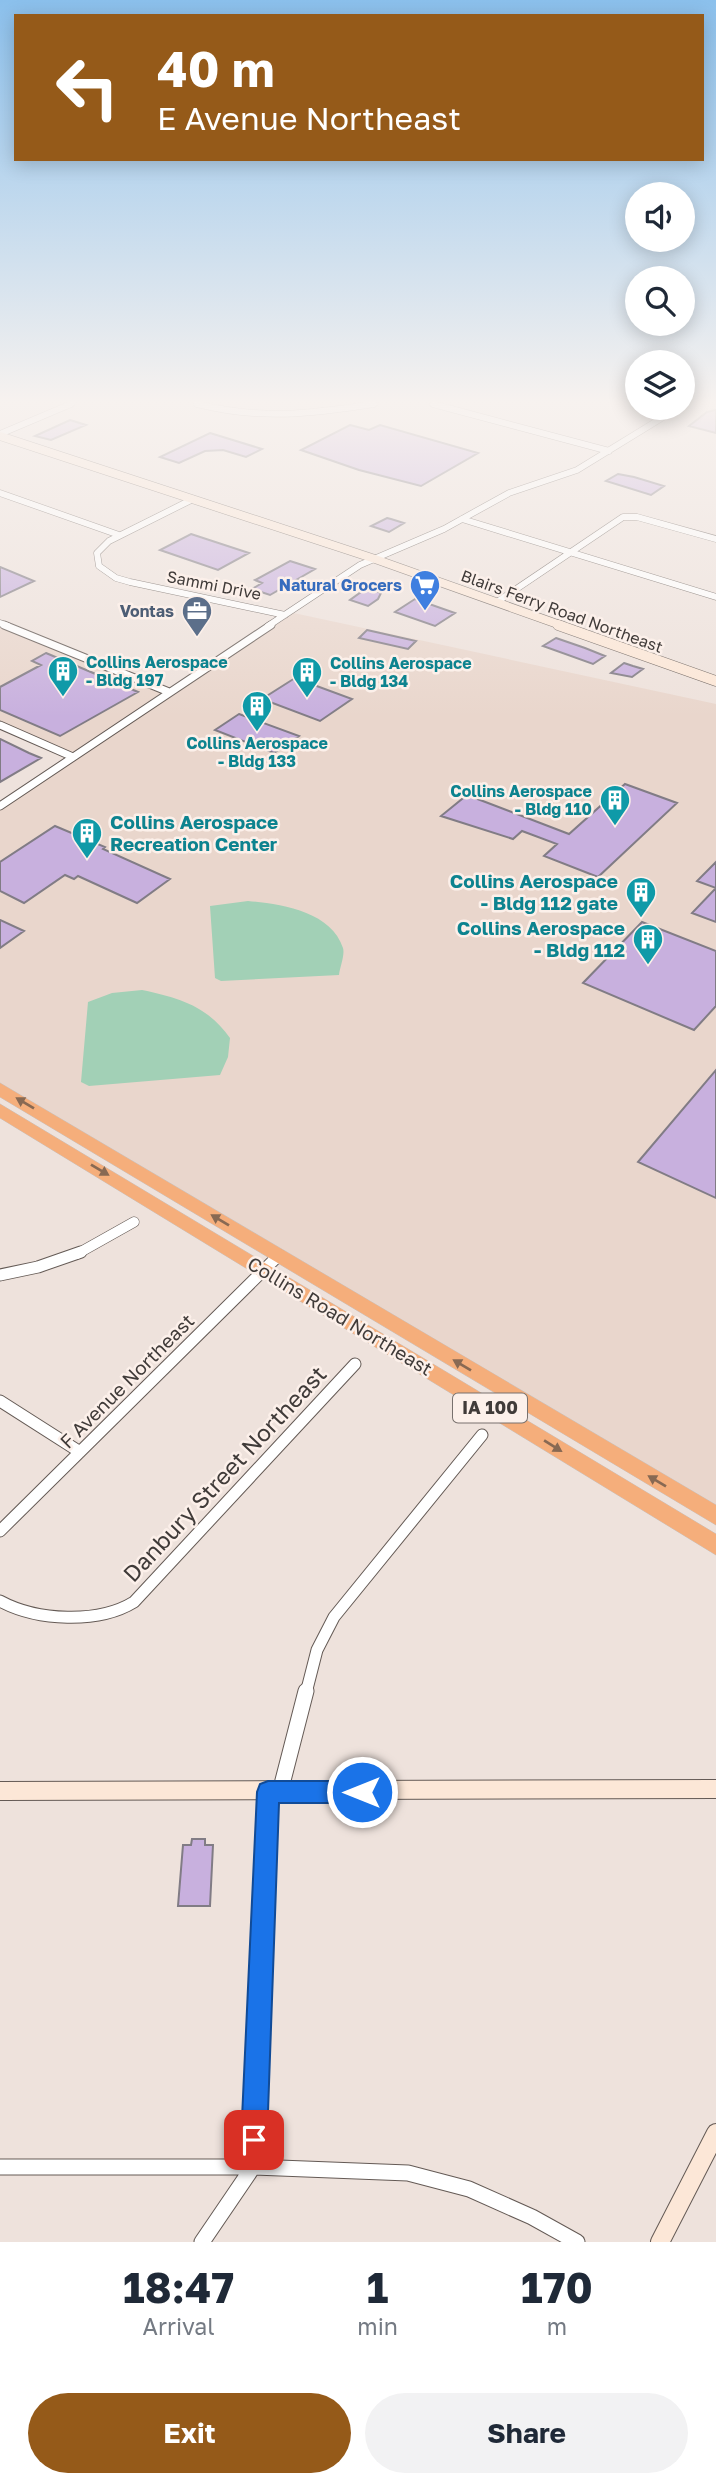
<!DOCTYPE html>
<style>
:root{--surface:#fff;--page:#f2f2f3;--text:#1f2937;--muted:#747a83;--accent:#955a19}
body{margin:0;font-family:"Golos Text",sans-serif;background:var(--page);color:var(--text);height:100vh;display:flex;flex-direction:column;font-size:26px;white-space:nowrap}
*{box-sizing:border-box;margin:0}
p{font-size:23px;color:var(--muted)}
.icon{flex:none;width:38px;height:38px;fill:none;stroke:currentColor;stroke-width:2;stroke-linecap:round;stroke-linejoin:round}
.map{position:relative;height:2242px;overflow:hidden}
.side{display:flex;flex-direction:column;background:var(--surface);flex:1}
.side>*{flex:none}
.top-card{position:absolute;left:14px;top:14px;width:690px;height:147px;border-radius:0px;box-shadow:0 4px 18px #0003;background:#955a19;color:#fff;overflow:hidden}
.tools{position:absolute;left:625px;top:182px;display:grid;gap:14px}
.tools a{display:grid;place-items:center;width:70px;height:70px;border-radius:50%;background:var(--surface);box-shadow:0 4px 18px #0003;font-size:35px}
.pin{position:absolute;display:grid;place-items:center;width:60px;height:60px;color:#fff;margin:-30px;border-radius:14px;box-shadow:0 4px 10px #0006}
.me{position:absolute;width:77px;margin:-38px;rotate:270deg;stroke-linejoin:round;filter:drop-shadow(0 0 5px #0008)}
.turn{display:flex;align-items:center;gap:24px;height:147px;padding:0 28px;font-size:32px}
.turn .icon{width:91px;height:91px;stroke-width:2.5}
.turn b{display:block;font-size:49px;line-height:60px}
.eta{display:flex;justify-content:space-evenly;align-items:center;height:119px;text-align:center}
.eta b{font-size:42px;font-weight:700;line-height:49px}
.button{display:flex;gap:14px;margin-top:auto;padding:14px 28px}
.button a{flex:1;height:80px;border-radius:42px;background:var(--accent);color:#fff;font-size:28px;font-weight:700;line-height:80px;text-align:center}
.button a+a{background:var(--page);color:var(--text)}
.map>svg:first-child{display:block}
.built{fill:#e9d6cc}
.green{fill:#a2d0b6}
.building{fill:#c8b0de;stroke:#817c85;stroke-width:2}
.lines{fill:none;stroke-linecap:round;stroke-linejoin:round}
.street-far4-casing{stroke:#645a55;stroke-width:7}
.street-far3-casing{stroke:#645a55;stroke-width:9}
.street-far2-casing{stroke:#645a55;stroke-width:11}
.street-far1-casing{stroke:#645a55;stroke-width:13}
.street-casing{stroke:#645a55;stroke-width:17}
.secondary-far2-casing{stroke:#645a55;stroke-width:9}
.secondary-far1-casing{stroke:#645a55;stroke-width:11}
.secondary-casing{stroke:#645a55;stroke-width:20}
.highway-casing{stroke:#c6c4c4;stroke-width:1}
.street-far4{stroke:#fff;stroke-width:6}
.street-far3{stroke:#fff;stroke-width:7}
.street-far2{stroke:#fff;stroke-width:10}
.street-far1{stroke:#fff;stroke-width:11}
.street{stroke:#fff;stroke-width:15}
.secondary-far2{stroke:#fce7d7;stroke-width:8}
.secondary-far1{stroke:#fce7d7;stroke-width:10}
.secondary{stroke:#fce7d7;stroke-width:18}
.highway{fill:#f5ae7b;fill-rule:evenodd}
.oneway{fill:#886953}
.route{fill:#1a73e8;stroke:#114b97;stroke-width:2}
.labels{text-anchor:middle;stroke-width:5;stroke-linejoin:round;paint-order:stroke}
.far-street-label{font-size:16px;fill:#403b39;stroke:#fcf0ea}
.far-shop-label{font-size:16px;font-weight:bold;fill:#366cbe;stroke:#fcf0ea;text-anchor:end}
.far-service-label{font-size:16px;font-weight:bold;fill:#4e5e75;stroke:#fcf0ea;text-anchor:end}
.far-culture-label{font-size:16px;font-weight:bold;fill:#0d838f;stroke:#fcf0ea;text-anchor:start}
.shield{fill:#fcf0ea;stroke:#78716e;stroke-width:2}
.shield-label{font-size:18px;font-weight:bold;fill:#403b39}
.culture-label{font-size:19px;font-weight:bold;fill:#0d838f;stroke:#fcf0ea;text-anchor:end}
.street-label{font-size:19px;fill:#403b39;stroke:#fcf0ea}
.near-street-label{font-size:23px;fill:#403b39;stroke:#fcf0ea}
</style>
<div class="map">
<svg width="716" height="2242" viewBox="0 0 716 2242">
<rect width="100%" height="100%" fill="#eee2dc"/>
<path class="built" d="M289 612 716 704V1516L0 1089V806L72 757 0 725V623L169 692Z"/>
<path class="green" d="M248 901C280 904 331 911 343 948 345 955 340 967 339 975L221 981 215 978 210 906Z
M142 990C180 998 207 1006 230 1038L228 1057 220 1075 89 1086 81 1082 88 1002 112 993Z"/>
<path class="building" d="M716 410V433L689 426 707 412Z
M70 420 86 425 51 440 35 436Z
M350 425 369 430 380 425 478 453 421 486 359 470 301 450Z
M210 433 262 449 246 457 223 450 205 451 179 463 160 457Z
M618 474 634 477 664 486 651 495 606 481Z
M387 518 391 519 404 523 389 532 371 526Z
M191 534 249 553 218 570 160 550Z
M290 561 315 569 270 595 252 589 262 583 255 580Z
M0 567 34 581 0 597Z
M368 587 381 593 378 599 368 606 350 600Z
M415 599 455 613 435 626 395 612Z
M367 630 416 641 408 649 359 638Z
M556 638 585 648 605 656 593 664 543 646Z
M46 653 138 692 60 736 0 710V687L41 665 32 661Z
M624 663 633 666 643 669 632 677 611 673Z
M295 678 352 699 320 721 262 699Z
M239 714 299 736 274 753 215 730Z
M0 739 29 753 41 758 0 782Z
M625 784 677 803 598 877 544 856 557 844 522 831 513 839 441 816 467 795 569 834Z
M55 826 105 847 103 849 170 879 137 903 78 876 74 879 65 875 24 903 0 891V862Z
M716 862V888L697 881Z
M716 888V922L692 913Z
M0 920 24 931 0 948Z
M642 922 716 951V1006L694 1030 583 983Z
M716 1070V1198L638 1162Z
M192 1839H205V1845H213L210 1906H178L183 1845H191Z"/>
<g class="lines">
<g class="street-far4-casing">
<path id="street-far4" d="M197 404C261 420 310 414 374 404
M433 404 609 451
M0 434 71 404
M0 493 119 535
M193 499 109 541 97 553 99 566 116 578 130 582 285 615
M462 519 716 597
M497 602 623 517H637L716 539
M0 623 8 626
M268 626 360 565 444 529 509 493 577 470 678 408"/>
</g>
<g class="street-far3-casing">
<path id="street-far3" d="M4 625 169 692
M0 725 73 757
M0 806 271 625"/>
</g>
<g class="street-far2-casing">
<path id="street-far2" d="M77 1254 134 1222"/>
</g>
<g class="street-far1-casing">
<path id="street-far1" d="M0 1275 38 1267 81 1252
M0 1401 80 1452
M0 1531 279 1255
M0 1601C37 1621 98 1624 134 1602L355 1364
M306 1693 317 1650 334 1617 482 1435"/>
</g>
<g class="street-casing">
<path id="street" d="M280 1792 306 1691
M0 2167H253L408 2173 469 2189 532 2217 577 2242
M202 2242 253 2167 268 1792"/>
</g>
<g class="secondary-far2-casing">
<path id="secondary-far2" d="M0 436 375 559 563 626"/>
</g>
<g class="secondary-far1-casing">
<path id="secondary-far1" d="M558 625 716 681"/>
</g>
<g class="secondary-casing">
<path id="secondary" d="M0 1791 716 1789
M660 2242 716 2133"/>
</g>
<g class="highway-casing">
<path id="highway" d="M0 1083 716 1505V1525L0 1097Z
M0 1104 716 1534V1555L0 1118Z"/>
</g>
<use href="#street-far4" class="street-far4"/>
<use href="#street-far3" class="street-far3"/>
<use href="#street-far2" class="street-far2"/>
<use href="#street-far1" class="street-far1"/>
<use href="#street" class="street"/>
<use href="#secondary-far2" class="secondary-far2"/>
<use href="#secondary-far1" class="secondary-far1"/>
<use href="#secondary" class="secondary"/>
<use href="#highway" class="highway"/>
</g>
<defs><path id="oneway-solid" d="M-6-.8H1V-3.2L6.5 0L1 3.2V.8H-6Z" transform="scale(1.75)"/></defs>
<g class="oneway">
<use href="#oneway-solid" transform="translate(25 1103) rotate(-149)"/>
<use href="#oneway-solid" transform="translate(100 1170) rotate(31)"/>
<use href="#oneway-solid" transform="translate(220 1220) rotate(-149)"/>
<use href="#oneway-solid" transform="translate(462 1365) rotate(-149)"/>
<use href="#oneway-solid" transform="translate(553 1446) rotate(32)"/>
<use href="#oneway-solid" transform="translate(657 1481) rotate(-149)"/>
</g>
<linearGradient id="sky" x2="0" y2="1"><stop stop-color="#8bc0ec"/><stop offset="0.56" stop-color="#f7f2ef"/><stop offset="1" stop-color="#f7f2ef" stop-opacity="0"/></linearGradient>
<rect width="716" height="717" fill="url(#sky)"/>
<path class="route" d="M268 1781H362L370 1784 373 1792 370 1800 362 1803H279L267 2140 263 2149 254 2153 244 2149 241 2140 257 1792 260 1784Z"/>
<defs>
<g id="supermarket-pin" transform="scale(1.575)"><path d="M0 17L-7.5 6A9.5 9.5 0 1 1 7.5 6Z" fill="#3f7fe0" stroke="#fcf0ea"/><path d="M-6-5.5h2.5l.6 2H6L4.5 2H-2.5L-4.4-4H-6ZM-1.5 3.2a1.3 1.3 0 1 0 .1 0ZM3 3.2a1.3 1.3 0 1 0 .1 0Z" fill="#fff"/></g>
<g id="office-pin" transform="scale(1.575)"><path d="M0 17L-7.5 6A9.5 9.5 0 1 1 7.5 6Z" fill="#5c6f8a" stroke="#fcf0ea"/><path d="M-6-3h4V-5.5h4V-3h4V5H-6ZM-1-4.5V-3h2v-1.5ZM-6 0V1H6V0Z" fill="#fff"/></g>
<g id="building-pin" transform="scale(1.575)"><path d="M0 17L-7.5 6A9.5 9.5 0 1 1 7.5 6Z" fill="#0f9aa8" stroke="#fcf0ea"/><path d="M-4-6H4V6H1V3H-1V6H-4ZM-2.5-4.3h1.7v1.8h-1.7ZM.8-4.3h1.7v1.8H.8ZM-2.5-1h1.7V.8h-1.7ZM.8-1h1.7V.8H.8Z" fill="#fff"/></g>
</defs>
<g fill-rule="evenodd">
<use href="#supermarket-pin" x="425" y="585"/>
<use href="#office-pin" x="197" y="611"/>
<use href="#building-pin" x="63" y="671"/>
<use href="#building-pin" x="307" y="672"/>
<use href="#building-pin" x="257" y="706"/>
<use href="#building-pin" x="615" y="800"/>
<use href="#building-pin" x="87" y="833"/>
<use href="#building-pin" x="641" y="892"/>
<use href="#building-pin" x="648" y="939"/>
</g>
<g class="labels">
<g class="far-street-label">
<text transform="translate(214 585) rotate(11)" y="6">Sammi Drive</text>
<text transform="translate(562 611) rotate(20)" y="6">Blairs Ferry Road Northeast</text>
</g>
<g class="far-shop-label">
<text x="402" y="591">Natural Grocers</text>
</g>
<g class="far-service-label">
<text x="174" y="617">Vontas</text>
</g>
<g class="far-culture-label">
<text x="86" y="668">Collins Aerospace<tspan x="86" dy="18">- Bldg 197</tspan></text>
<text x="330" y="669">Collins Aerospace<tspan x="330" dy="18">- Bldg 134</tspan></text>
<text x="257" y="749" text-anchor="middle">Collins Aerospace<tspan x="257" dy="18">- Bldg 133</tspan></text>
<text x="592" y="797" text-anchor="end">Collins Aerospace<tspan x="592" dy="18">- Bldg 110</tspan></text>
</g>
<rect class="shield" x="453" y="1393.5" width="74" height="29" rx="5"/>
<g class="shield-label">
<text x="490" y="1414">IA 100</text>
</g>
<g class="culture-label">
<text x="110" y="829" text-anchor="start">Collins Aerospace<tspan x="110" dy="22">Recreation Center</tspan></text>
<text x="618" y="888">Collins Aerospace<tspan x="618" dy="22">- Bldg 112 gate</tspan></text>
<text x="625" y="935">Collins Aerospace<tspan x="625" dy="22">- Bldg 112</tspan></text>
</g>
<g class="street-label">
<text transform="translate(340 1316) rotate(31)" y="7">Collins Road Northeast</text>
<text transform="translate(127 1381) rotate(-45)" y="7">F Avenue Northeast</text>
</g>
<g class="near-street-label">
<text transform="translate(225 1474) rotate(-47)" y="8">Danbury Street Northeast</text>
</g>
</g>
</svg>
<div class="tools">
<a><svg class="icon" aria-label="sound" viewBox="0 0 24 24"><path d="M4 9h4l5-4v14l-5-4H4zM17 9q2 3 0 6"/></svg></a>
<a><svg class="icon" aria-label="search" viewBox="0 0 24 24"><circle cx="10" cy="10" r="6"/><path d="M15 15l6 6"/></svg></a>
<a><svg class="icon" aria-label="layers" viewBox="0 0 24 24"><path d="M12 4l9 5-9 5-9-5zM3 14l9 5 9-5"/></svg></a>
</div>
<div class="pin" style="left:254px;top:2140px;background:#d93025"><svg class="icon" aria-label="arrive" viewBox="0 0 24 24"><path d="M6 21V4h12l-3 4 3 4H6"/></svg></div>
<svg class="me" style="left:362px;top:1792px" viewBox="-20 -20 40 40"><circle r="17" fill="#1a73e8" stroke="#fff" stroke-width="3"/><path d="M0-11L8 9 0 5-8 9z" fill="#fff"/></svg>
<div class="top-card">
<div class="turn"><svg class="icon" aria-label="left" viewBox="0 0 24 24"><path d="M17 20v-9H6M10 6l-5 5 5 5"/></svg><div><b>40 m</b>E Avenue Northeast</div></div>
</div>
</div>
<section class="side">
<div class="eta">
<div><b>18:47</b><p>Arrival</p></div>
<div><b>1</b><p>min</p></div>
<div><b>170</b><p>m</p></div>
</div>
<div class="button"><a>Exit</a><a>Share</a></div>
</section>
